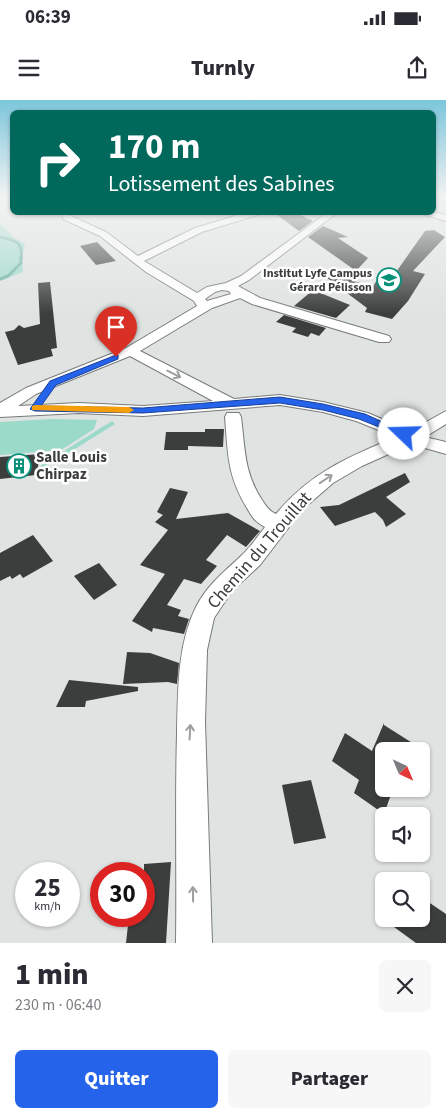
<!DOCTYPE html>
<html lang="fr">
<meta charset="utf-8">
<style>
:root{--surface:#fff;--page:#f7f7f7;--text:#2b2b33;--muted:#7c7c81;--accent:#2563eb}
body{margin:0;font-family:"Source Sans 3",sans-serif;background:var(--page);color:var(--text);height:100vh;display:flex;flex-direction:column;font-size:19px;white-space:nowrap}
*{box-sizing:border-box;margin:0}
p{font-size:16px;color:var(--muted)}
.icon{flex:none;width:28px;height:28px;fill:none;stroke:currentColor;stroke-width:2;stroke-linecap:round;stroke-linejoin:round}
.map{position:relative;height:843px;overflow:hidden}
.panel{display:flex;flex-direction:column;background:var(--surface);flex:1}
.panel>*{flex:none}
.guide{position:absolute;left:10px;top:10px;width:426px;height:105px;border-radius:8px;box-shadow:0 1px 4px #0004;background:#00695c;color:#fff;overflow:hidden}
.needle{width:32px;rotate:136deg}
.controls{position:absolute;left:375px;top:642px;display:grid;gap:10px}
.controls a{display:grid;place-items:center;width:55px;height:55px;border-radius:8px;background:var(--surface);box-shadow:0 1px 4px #0004;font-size:25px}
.speed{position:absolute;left:15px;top:762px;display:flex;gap:10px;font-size:25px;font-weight:700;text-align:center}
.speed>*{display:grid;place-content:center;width:65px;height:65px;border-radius:50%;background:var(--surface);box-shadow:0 1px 4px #0004;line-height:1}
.speed small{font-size:12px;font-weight:400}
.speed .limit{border:8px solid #d22;background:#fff;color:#111}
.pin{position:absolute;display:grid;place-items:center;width:42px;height:42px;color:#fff;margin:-51px -21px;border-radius:50% 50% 50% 0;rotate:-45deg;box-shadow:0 0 5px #0007}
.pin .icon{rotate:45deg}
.me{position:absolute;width:55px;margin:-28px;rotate:291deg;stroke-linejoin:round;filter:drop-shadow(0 0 4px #0008)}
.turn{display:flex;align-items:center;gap:18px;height:105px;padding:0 15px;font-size:22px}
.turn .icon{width:65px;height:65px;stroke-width:2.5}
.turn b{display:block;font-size:35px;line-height:42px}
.round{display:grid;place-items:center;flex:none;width:52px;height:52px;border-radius:8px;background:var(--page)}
.summary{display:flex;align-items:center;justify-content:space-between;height:85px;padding:0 15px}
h1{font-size:30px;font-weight:800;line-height:38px}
.action{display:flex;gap:10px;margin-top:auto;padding:10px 15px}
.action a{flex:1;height:58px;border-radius:8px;background:var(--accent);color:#fff;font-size:20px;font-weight:800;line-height:58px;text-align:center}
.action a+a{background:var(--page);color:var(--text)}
.status{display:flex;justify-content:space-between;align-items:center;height:35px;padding:0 25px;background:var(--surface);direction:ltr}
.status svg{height:14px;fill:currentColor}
header{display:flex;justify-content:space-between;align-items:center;height:65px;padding:0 15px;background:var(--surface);font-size:22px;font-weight:800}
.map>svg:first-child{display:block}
.green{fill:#9bd9c8}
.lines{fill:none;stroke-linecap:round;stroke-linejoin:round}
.stream-far1{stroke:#67b09e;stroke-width:2.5}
.stream{stroke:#67b09e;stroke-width:3}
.building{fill:#3b3e3d}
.minor-casing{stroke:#787b7a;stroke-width:2}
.minor{fill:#fff;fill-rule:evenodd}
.oneway{stroke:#9d9e9e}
.route{fill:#2563eb;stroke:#184099}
.slow{fill:#f59e0b}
.labels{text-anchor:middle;stroke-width:5;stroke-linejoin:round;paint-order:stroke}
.far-poi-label{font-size:12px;font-weight:bold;fill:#3b3c3c;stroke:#fff;text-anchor:end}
.poi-label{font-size:15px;font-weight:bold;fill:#3b3c3c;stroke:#fff;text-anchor:start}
.near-street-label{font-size:18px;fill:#3b3c3c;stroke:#fff}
</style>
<div class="status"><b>06:39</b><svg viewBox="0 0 49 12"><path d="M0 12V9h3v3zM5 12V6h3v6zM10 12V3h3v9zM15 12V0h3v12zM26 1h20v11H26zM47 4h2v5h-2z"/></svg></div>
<header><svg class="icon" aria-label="menu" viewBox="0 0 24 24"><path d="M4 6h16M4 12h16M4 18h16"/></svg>Turnly<svg class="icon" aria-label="share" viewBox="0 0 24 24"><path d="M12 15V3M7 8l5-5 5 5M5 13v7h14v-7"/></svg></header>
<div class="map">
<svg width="446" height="843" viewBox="0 0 446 843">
<rect width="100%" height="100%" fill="#dfe3e2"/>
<path class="green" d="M0 123 12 136 25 144 22 158 23 172 0 181Z
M52 319 97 320 94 329 61 350 0 355V322Z
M112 321 115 324 44 368 40 366Z"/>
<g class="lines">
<path class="stream-far1" d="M0 137C14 141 23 140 21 158"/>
<path class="stream" d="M0 179 8 176 21 163V157"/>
</g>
<path class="building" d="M273 112H294L313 121 299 131Z
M323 126 348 137 338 138 368 158 356 171 308 137Z
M434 130 445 137 413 171 425 174 408 201 392 219 365 212 367 208 319 172 322 168 372 188 377 180 389 182 425 131Z
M97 142 116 161 96 165 80 146Z
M50 182 57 248 51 249 53 256 18 265 5 232 14 230 19 225 24 228 40 224 38 183Z
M313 190 350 205 336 218 294 206Z
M284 215 326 228 319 236 311 233 308 237 292 232 296 228 276 222Z
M205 329H224L223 347 188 346V350H164L166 332H205Z
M41 354 36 375 0 379V357Z
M405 373 410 382 386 397 406 414 386 427 383 420 375 412 335 426 320 407 339 405Z
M170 388 188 392 176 419 228 413 260 431 246 447 227 435 206 460 217 466 201 484 184 479 167 505 181 510 178 516 189 519 184 534 153 528 152 532 132 521 165 474 140 465 168 430 155 422 163 415 157 412Z
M33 435 53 461 23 478 20 474 12 479 10 476 0 481V453Z
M99 463 117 485 94 500 74 476Z
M127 552 150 553 179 563 177 584 168 582 123 584Z
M69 580 138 587V591L86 601 85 607H56Z
M384 623V625L425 651H384V689H393L384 714 354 693 359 680 332 661 345 633 372 651Z
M311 680 326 738 294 744 282 685Z
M171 762 166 843H126L129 816H144V764Z
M421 797 446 814V843H416L383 819H421Z"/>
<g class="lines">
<g class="minor-casing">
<path id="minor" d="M434 96H446V100L434 98Z
M248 112H267L202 132 144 161 197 193 207 187 226 183 241 176 328 112H338L249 180 238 186 260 198 389 236 391 239 389 242H379L252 204 240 198 212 208 140 251 234 299 280 295 323 302 368 313 410 331 446 311V324L425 337 446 342V354L411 344 362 366 333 383 302 410 260 465 232 491 214 518 207 550 205 622 212 843H176C177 773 175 703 177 634 178 592 177 545 196 507 207 485 224 472 241 456 250 448 257 437 265 427 255 422 252 417 247 408 227 375 228 354 225 317L227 313H239L241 317C245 348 244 373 262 400 266 406 269 411 276 414 310 373 348 357 396 337L356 321 323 312 280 305 143 316 79 313 0 317V303L26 288 126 248 197 206 194 201 146 172 100 136 63 119V115H69L106 132 138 156 195 128ZM222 190 229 191 231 194 207 201 205 199 215 192ZM130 256 213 301 143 306 79 303 18 306 36 294Z
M416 112H433L446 115V121Z"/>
</g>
<use href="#minor" class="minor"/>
</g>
<defs><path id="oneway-shaft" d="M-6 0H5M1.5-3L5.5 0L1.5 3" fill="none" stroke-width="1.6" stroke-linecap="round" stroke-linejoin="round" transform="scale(1.25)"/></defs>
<g class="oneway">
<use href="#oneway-shaft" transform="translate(174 274) rotate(27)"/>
<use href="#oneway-shaft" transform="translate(326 379) rotate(-34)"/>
<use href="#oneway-shaft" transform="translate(190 632) rotate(-87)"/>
<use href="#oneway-shaft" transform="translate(193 794) rotate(-91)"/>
</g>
<linearGradient id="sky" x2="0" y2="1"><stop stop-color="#7cc6db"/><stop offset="0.45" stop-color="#f1f2f2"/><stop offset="1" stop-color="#f1f2f2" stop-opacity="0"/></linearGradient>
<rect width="446" height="214" fill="url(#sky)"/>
<path class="route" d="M116 255H118V259L56 285 41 306 143 308 280 297 323 304 365 314 409 334 404 337 359 319 323 310 280 303 143 313 35 311 30 309 50 281Z"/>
<path class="slow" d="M35 305 129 307 134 310 129 313 32 310V306Z"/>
<defs>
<g id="university-ring" transform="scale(1.25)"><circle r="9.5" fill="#fff" stroke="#089079" stroke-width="1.5"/><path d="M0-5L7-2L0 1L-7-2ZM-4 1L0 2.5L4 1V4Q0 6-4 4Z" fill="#089079"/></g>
<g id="building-ring" transform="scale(1.25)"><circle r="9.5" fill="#fff" stroke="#089079" stroke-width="1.5"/><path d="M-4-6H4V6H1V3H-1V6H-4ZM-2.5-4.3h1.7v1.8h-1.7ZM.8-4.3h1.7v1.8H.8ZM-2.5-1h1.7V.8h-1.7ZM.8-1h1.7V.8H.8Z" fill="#089079"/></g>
</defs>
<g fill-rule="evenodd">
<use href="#university-ring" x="389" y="180"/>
<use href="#building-ring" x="19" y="366"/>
</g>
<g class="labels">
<g class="far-poi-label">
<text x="372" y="177">Institut Lyfe Campus<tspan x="372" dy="14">Gérard Pélisson</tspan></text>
</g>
<g class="poi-label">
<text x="36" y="362">Salle Louis<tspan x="36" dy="17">Chirpaz</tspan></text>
</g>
<g class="near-street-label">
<text transform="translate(259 450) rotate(-49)" y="6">Chemin du Trouillat</text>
</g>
</g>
</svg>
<div class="controls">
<a><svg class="needle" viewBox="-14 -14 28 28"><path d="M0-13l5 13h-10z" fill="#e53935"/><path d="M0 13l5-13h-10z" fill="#7c7c81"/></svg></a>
<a><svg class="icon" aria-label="sound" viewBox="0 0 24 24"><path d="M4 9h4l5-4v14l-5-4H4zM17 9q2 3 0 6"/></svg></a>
<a><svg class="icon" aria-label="search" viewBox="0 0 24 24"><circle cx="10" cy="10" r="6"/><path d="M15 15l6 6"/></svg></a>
</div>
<div class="speed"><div>25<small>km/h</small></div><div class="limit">30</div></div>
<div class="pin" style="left:116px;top:257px;background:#d93025"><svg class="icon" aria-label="arrive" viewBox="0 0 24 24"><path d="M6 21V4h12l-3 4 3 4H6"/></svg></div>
<svg class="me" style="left:404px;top:334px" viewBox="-20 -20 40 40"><circle r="19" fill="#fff"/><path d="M0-13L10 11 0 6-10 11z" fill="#2563eb"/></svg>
<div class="guide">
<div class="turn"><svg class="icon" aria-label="right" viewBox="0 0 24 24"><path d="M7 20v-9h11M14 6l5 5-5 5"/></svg><div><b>170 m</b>Lotissement des Sabines</div></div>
</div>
</div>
<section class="panel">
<div class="summary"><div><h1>1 min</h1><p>230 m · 06:40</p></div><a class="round"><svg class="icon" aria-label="close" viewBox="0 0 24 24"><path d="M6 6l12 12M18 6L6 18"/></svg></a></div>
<div class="action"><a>Quitter</a><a>Partager</a></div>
</section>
